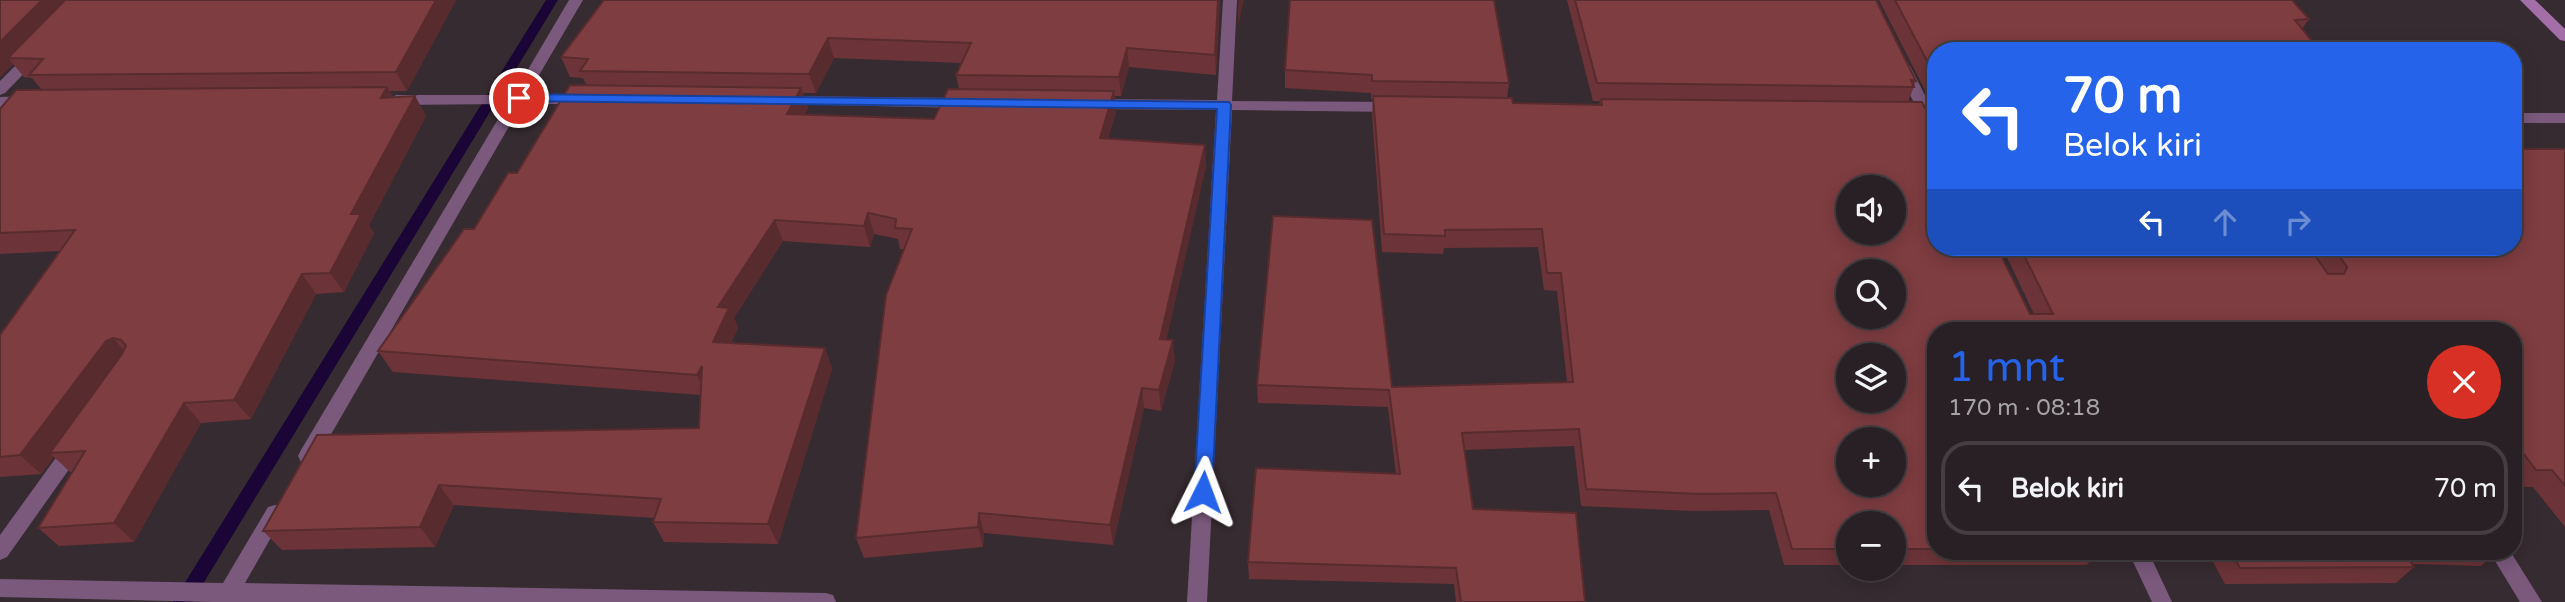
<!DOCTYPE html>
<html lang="id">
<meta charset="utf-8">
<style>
:root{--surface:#282024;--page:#30282c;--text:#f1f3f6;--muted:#a5a3a6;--line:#443e41;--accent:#2563eb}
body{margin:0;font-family:"Varela Round",sans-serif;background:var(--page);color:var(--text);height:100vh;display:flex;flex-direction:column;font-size:26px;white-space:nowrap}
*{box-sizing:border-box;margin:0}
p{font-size:23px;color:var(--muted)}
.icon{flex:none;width:38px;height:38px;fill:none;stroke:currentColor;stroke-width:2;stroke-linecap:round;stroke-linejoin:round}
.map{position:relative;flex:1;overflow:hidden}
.side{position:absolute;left:1927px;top:322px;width:595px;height:238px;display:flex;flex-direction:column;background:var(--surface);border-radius:28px;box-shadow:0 4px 18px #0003,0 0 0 2px var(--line)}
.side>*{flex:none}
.banner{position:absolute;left:1927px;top:42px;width:595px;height:214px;border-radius:28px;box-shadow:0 4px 18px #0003,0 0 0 2px var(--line);background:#2563eb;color:#fff;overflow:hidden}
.fabs{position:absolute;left:1836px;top:175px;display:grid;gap:14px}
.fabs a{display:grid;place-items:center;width:70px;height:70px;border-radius:50%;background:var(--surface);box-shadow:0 4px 18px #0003,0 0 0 2px var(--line);font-size:35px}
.pin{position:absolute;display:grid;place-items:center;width:60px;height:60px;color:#fff;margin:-30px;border:4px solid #fff;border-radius:50%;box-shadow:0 2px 7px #0007}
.me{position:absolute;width:77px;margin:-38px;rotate:3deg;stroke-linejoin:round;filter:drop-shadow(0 0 5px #0008)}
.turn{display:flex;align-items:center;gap:24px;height:147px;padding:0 21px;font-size:32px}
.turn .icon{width:91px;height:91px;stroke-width:2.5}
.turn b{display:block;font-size:49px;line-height:60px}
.lanes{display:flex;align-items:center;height:66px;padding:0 21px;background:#0003;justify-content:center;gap:35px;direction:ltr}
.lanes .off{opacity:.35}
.round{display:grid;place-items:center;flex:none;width:74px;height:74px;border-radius:37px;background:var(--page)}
.overview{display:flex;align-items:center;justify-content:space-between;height:119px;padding:0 21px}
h1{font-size:42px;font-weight:600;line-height:52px;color:var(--accent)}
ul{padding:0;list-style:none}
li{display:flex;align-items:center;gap:21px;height:94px;margin:0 14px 10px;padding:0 7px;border:4px solid var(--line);border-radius:28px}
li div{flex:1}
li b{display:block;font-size:26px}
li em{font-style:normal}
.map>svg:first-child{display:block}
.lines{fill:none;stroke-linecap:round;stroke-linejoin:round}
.stream{fill:#1a0536;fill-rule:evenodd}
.street{fill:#7a597c;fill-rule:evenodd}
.secondary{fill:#a46fa8;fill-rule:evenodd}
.wall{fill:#6c3438;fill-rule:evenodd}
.shaded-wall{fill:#582b2e}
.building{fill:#7e3d41;stroke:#582b2e;stroke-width:2;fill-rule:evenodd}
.route{fill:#2563eb;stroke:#184099;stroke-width:2}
</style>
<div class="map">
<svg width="2565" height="602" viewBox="0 0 2565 602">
<rect width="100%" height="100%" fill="#362b30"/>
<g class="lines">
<path class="stream" d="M546 0H558L192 602H173Z"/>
<path class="street" d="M569 0H583L528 94H585L593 99 585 104H522L315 462 308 464 301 462 298 456 301 450 507 104 396 105 388 100 396 95H513Z
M1223 0H1237L1232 101 1397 102 1405 107 1397 112 1232 110 1207 602H1187L1216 110 1092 109 1084 104 1092 99 1217 100Z
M34 51 41 55 39 58 5 93 0 95V81L29 52Z
M1903 61 1910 66 1931 107H1936V138L1931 137 1920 117H1904L1896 112 1904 107H1916L1896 66Z
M28 96 36 101 33 104 0 107V97Z
M784 96 966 98 974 103 966 108 779 104 776 101 779 98Z
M2513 113H2565V123H2513Z
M75 438 82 441 85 446 82 451 7 557 0 560V535L68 441Z
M275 505 282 507 285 513 245 583 826 593 833 595 836 602H213L0 597V579L223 583 268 507Z
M2128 551H2148L2172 602H2152Z
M2489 551H2510L2542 602H2520Z"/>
<path class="secondary" d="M2520 0H2535L2565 29V41L2560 40Z"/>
</g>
<path class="wall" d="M0 0H456L407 91H390L393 97 415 96 426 116 369 225 374 233 344 292 316 294 251 419 201 423 134 542 59 546 38 528 72 472H70L54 457 41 474 0 477V335L60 251 0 254V109L42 90 32 78 24 77 13 64 0 77Z
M1220 0 1216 75 1129 67 1121 96H1115L1116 112 1108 139 1205 145 1206 166 1166 340 1175 361 1161 411 1144 408 1113 545 984 533 983 547 864 558 856 538 904 249H900L898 239 874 234 870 247 783 241 734 318 738 328 731 343 825 348 832 369 778 544 664 542 653 522 654 518 454 505 435 547 282 550 263 531 317 435 699 428 701 395 393 372 378 351 587 86 583 78 570 77 561 57ZM834 58 962 63 956 75 959 89 934 119 805 114 808 108 803 93H816Z
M1567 0H1876L1916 81 1908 102 1936 247 2030 314H2034L2002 247H2513L2565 149V527L2533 487H2517L2513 481V331H1936V551H2098L2087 565H1894V523H1848V565H1784L1769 510 1693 511 1581 506 1574 446 1465 450 1473 509 1585 602H1456L1454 584 1249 579 1248 562 1396 474 1388 407 1258 403 1257 385 1392 387 1567 382 1557 291 1544 290 1538 247 1444 248 1443 254 1382 252 1372 114 1373 99H1371V93L1285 88V70L1509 83 1507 98 1513 103 1599 105 1600 101H1593Z
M1879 0H2292L2309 19 2302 29 1936 51V100H1930Z
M2207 551H2498L2481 566 2413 564 2414 567 2396 583 2225 584Z"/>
<path class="shaded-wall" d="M42 0H75L8 58 13 64 0 77V42Z
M436 0H456L407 91 396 72Z
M1218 0H1220L1216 75 1215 55Z
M1239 0H1244L1238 26V7Z
M828 38 834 58 816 93 809 74Z
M1127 48 1129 67 1121 96 1119 77Z
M387 87 399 106 381 98Z
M801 88 808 108 794 135 787 114Z
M1114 91 1116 112 1102 159 1100 138Z
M415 96 426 116 369 225 374 233 344 292 330 273 351 214Z
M1205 145 1206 166 1162 360 1160 339Z
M868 213 874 234 870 247 864 226Z
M775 220 783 241 734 318 738 328 722 363 713 342 718 307Z
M302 274 316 294 251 419 234 400Z
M113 338 131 358 50 453 54 457 41 474 20 455 106 341Z
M1173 340 1175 361 1161 411 1159 390Z
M825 348 832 369 778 544 768 524Z
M702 366 707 396 697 375Z
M1142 388 1144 408 1113 545 1110 525Z
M184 403 201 423 134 542 114 523Z
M439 485 454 505 435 547 420 527Z
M979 513 984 533 983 547 978 527Z"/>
<path class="building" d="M0 0H42L0 42Z
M65 0H436L396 72 29 75 43 59 8 58Z
M604 0H1218L1215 55 1127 48 1119 77 956 75 971 43 828 38 809 74 580 71 588 59 561 57Z
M1290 0H1494L1509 83 1372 81V75L1285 70Z
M1575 0H1876L1916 81 1911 80 1914 87 1597 83Z
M1895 0H2292L2309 19 2295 20 2320 51H1936V78Z
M570 85 801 88 787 114 934 119 948 89 1114 91 1100 138 1205 145 1160 339 1173 340 1159 390 1142 388 1110 525 979 513 978 527 856 538 886 295 912 229 895 228 896 219 868 213 864 226 775 220 718 307 729 308 713 342 825 348 768 524 653 522 661 499 439 485 420 527 263 531 317 435 699 428 702 366 697 375 378 351 464 229H474L508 173H517Z
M387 87 381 98 415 96 351 214H361L330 273 302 274 234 400 184 403 114 523 38 528 85 451 50 453 122 354 126 346 121 340 113 338 106 341 20 455 0 457V335L75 230 0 233V109L16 90Z
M1373 96 1512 98 1513 103 1602 105 1601 99 1922 102 1936 129V247H1997L2030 314H2053L2020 247H2309L2328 274H2344L2347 267 2333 247H2513V149H2565V486L2552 470H2536L2513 440V331H1936V549H1894V523H1848V549H1792L1776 493 1700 494 1586 489 1579 429 1462 433 1473 509 1576 513 1585 602H1461L1456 568 1248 562 1256 468 1400 474 1389 390 1257 385 1273 216 1372 220 1392 387 1573 382 1561 273H1547L1542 229 1445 230V236L1384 234ZM1848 187H1894V233H1848ZM1848 271H1894V317H1848ZM1848 355H1894V401H1848ZM1848 439H1894V485H1848Z
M2231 551H2405L2414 567 2240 568Z"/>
<path class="route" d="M519 94 1229 102 1231 105 1212 492 1210 497 1203 499 1197 497 1194 492 1217 109 514 101 512 98Z"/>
</svg>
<div class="fabs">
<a><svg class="icon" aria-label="sound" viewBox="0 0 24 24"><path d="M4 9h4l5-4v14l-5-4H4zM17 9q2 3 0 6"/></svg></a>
<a><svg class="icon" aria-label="search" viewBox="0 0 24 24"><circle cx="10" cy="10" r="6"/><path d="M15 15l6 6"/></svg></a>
<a><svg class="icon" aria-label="layers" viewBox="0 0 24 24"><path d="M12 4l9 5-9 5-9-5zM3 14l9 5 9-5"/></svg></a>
<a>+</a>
<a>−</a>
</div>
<div class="pin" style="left:519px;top:98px;background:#d93025"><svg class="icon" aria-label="arrive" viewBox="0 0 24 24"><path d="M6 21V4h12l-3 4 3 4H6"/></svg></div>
<svg class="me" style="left:1203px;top:492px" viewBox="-20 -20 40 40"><path d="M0-17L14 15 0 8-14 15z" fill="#2563eb" stroke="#fff" stroke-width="4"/></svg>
<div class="banner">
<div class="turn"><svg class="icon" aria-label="left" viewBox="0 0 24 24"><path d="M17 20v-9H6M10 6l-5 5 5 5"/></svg><div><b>70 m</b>Belok kiri</div></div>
<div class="lanes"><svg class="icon" aria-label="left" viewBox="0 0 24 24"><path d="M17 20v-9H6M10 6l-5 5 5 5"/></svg><svg class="icon off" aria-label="ahead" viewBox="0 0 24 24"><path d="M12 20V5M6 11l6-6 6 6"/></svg><svg class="icon off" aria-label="right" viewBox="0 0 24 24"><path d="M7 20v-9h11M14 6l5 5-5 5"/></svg></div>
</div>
<section class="side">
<div class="overview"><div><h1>1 mnt</h1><p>170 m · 08:18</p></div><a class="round" style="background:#d93025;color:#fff"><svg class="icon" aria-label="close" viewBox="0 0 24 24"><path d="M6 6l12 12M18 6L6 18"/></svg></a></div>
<ul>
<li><svg class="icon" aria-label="left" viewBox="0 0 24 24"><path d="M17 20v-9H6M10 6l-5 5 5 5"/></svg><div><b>Belok kiri</b></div><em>70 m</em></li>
</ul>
</section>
</div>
